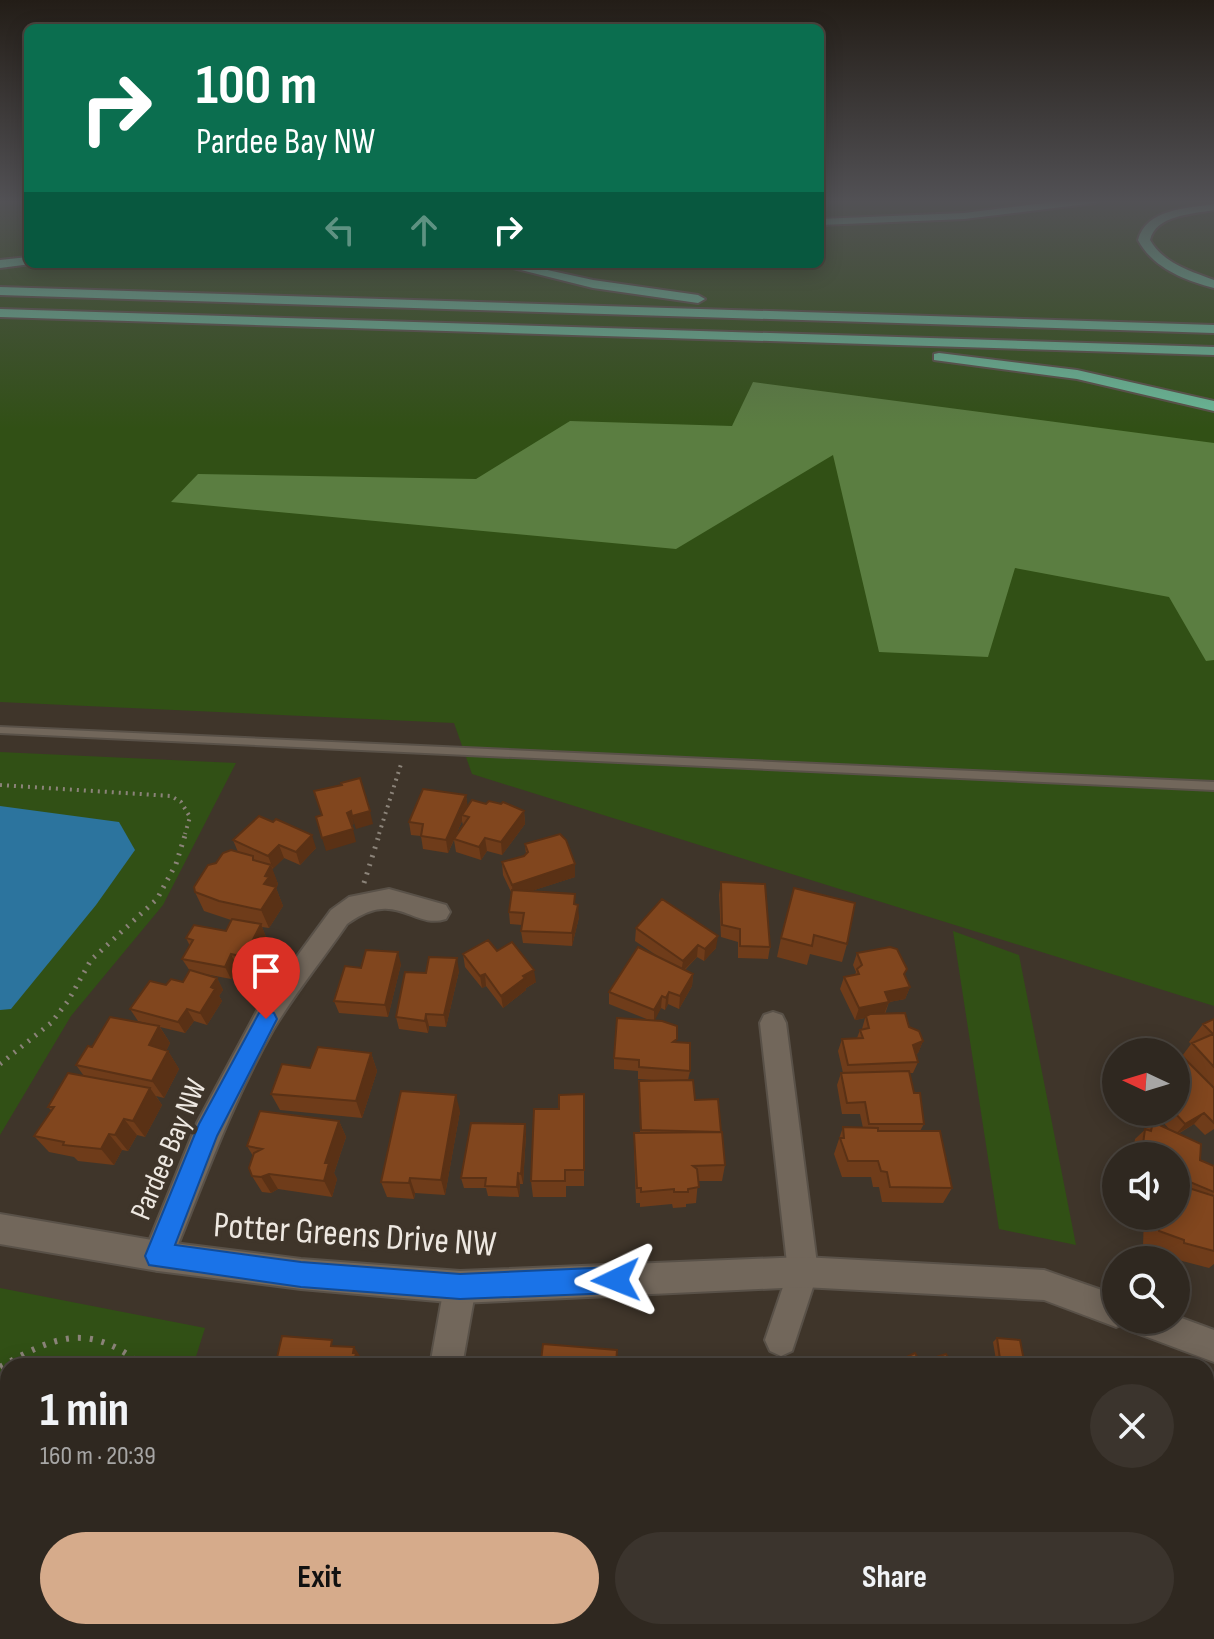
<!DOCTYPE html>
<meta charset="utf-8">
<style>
:root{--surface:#2f2820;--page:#3b342d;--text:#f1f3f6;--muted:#a7a6a5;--line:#4a443e;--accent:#d6ab8b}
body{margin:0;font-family:"Sofia Sans Condensed",sans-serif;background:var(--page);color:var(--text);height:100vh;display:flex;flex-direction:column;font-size:30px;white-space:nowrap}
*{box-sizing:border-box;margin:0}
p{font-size:26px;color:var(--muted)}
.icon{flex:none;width:44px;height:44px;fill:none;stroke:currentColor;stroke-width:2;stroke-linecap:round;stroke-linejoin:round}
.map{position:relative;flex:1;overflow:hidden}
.sheet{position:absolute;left:0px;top:1358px;width:1214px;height:282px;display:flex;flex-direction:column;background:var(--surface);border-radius:24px 24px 0 0;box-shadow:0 4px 20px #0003,0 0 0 2px var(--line)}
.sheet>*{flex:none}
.guide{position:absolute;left:24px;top:24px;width:800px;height:244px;border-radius:12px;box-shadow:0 4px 20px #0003,0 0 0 2px var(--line);background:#0b6e4f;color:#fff;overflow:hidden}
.needle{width:52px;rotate:274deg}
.controls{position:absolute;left:1102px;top:1038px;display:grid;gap:16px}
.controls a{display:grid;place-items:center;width:88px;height:88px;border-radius:50%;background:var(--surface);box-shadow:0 4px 20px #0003,0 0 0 2px var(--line);font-size:40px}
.pin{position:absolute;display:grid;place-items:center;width:68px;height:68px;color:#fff;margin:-82px -34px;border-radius:50% 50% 50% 0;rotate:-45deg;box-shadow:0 0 8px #0007}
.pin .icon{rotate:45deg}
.me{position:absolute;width:88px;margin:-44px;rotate:268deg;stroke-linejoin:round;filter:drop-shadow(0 0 6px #0008)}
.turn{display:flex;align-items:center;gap:28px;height:168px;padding:0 40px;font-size:36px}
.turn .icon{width:104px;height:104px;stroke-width:2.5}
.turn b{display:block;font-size:56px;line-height:68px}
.lanes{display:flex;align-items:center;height:76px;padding:0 40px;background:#0003;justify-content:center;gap:40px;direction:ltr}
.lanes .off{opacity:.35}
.round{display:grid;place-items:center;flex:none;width:84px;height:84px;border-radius:42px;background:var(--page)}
.summary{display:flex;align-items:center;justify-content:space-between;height:136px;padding:0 40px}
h1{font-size:48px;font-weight:700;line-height:60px}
.cta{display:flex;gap:16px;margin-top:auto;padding:16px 40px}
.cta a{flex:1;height:92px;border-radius:48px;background:var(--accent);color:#111;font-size:32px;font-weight:700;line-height:92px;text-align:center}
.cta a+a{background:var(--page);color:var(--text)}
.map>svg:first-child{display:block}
.green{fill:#315015}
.forest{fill:#5b7e41}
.water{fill:#2c749e}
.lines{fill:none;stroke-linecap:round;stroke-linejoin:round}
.service-casing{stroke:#595148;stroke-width:4}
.minor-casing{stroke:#595148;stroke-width:4}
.tertiary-casing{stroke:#595148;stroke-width:4}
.motorway-casing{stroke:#595148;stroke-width:4}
.path-far2{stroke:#8b8379;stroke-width:4;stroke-dasharray:2 5;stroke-linecap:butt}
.path-far1{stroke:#8b8379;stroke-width:5;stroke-dasharray:2 7;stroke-linecap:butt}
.path{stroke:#8b8379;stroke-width:6;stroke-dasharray:3 9;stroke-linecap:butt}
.service{fill:#72675b;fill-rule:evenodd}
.minor{fill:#72675b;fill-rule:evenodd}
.tertiary{fill:#72675b;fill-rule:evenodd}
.motorway{fill:#6aba97;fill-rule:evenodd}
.wall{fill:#6f3c1a;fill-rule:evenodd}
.shaded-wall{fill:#5a3115}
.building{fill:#81461e;stroke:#5a3115;stroke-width:2}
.route{fill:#1a73e8;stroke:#114b97;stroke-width:2}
.labels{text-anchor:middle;stroke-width:8;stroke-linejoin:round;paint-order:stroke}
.street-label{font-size:30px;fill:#eee8e1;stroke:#3f352a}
.near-street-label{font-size:36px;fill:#eee8e1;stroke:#3f352a}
</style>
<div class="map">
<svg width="1214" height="1639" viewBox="0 0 1214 1639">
<rect width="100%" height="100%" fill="#3f352a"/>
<path class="green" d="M0 200H28V264H820V200H1214V1006L472 774 454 723 0 702Z
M0 752 236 763 163 905 71 1016 0 1135Z
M953 931 1019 955 1076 1245 999 1229Z
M0 1288 205 1328 193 1366H8V1632H111L109 1639H0Z
M1059 1632H1158L1159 1639H1060Z"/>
<path class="forest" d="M753 382 1214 443V660L1206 661 1169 597 1015 568 988 657 879 652 833 455 676 549 171 502 198 474 476 479 570 421 732 426Z"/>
<path class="water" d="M0 806 119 822 135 850 96 905 11 1009 0 1010Z"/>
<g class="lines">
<g class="service-casing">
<path id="service" d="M0 727 1214 782V790L0 733Z"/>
</g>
<g class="minor-casing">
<path id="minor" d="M389 889 446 905 450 912 446 919C412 930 397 887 347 924 323 959 295 993 273 1030 230 1106 202 1187 169 1267L158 1271 147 1267 143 1256 197 1123 257 1011 331 910 349 897Z
M773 1012 782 1015 786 1023 818 1272 792 1351 781 1356 770 1351 765 1340 788 1272 760 1023 764 1015Z
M460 1271 471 1276 476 1287 462 1366H430L444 1287 449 1276Z
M382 1632H420L419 1639H381Z"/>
</g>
<g class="tertiary-casing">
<path id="tertiary" d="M0 1214 158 1241 301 1259 460 1271 803 1257 1044 1270 1116 1295V1320H1176V1316L1214 1330V1362L1131 1331 1127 1322 1116 1327 1044 1300 803 1287 460 1303 301 1289 158 1271 0 1244Z"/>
</g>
<g class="motorway-casing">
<path id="motorway" d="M1068 200H1100L1095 203 964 219 820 225V219L964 213Z
M1214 204V210C1192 214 1156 215 1150 240 1163 263 1190 271 1214 280V288C1184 280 1153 268 1138 240 1146 209 1187 208 1214 204Z
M28 257V264H31L0 268V260Z
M497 264H520L593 280 698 295 705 299 698 303 593 288Z
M0 287 1214 325V333L0 295Z
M0 309 1214 347V355L0 317Z
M939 353 1077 370 1214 401V411L1077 379 934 360V354Z"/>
</g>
<path class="path-far2" d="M0 785 171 796 181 802 190 817 185 834
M379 834 402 761"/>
<path class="path-far1" d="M364 883 380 832
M0 1064 51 1023 68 1001 91 960 157 899 176 864 186 832"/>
<path class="path" d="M0 1367C52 1338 85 1322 137 1361V1366
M67 1639 70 1632"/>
<use href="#service" class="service"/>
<use href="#minor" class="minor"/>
<use href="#tertiary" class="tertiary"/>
<use href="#motorway" class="motorway"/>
</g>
<path class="wall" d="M466 795 467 806 486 804 524 811 525 824 502 855 487 851 481 860 456 852 454 840 448 853 423 849 421 836 411 835 409 822ZM462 821 463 825 455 837Z
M233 840 316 848 300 865 284 858 272 869 278 884 276 888 283 906 269 928 262 927 266 937 249 969 237 967 231 979 205 974 217 978 223 990 219 996 222 1001 207 1025 194 1021 185 1033 160 1027 170 1043 166 1051H168L179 1069 164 1098 156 1096 162 1105 145 1137 137 1135 128 1151 122 1150 114 1165 78 1161 74 1157 49 1152 34 1136 52 1111 48 1107 84 1076 76 1065 92 1047 150 1024 138 1021 130 1009 166 985 183 982 190 971 182 959 190 946 186 938 226 931 231 920 204 911 195 892 238 852Z
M525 844 575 864V877L531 891 575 905 579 917 572 946 523 943 521 931 522 925 510 924 509 912 512 894 503 875 502 862 524 856 526 854Z
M721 882 770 947 768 959 738 958V942L721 937 719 895Z
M855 903 847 944 842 962 810 954 807 965 777 957 781 938Z
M636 928 716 948 704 961 697 957 685 970 693 974 692 986 679 1009 668 1004 665 1010 661 1008 654 1020 676 1042 690 1071 688 1080 695 1100 725 1165 722 1181H698L696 1203 686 1204V1207L673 1208 672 1204 640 1207V1203H636L634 1149V1133H640L639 1081H667L638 1079V1071L614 1069V1058L649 1020 609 1004V992L659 957 635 941Z
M497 951 536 982 526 988V990L503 1008 486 986 482 988 465 967 463 954Z
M857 953 905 975 910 987 905 999 889 1002 885 1014 909 1027 923 1041 918 1053 916 1054 918 1062 913 1073H910L914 1093 924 1124 920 1131 952 1188 943 1203 882 1202 879 1187H873L871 1177H842L834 1154 843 1127 863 1128 860 1114H842L837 1085 841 1073H843L838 1051 842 1039 857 1038 860 1030 862 1029 865 1018 855 1020 840 989 844 977 855 975 856 972 853 965Z
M401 964 388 1017 339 1013 334 1001 361 968Z
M459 971 446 1027 429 1026 428 1033 399 1029 396 1017 426 973Z
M1214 1019V1129L1205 1135 1194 1124 1178 1134 1200 1160 1214 1166V1264L1209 1268 1167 1257V1254L1143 1246 1144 1216H1176V1156L1133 1155 1135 1139 1153 1122 1170 1130 1154 1112H1176L1182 1056 1191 1044 1189 1042 1203 1024Z
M371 1053 377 1071 362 1118 280 1110 271 1094Z
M584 1094V1186H566V1197H533L531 1181 559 1109Z
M460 1111 445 1195 415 1193 414 1199 387 1197 381 1182Z
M339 1121 346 1137 334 1173 337 1179 332 1197 278 1189 271 1193 262 1192 252 1176 253 1156 247 1146Z
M525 1124 526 1134 523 1184H520L519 1197 488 1196 486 1188H464L461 1178Z
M997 1338 1025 1366H997L993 1342Z
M1214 1438V1472L1206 1445V1443Z"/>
<path class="shaded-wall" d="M466 795 468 808 462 815V821L448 853 446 840Z
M351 811 354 824 351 826 347 813Z
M370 811 373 824 356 829 352 816Z
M524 811 525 824 502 855 501 842Z
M353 829 356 842 326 851 322 838Z
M312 835 316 848 300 865 296 852Z
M485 838 487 851 481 860 479 847Z
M279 845 284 858 273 869 268 856Z
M575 864V877L513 897 512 885Z
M271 865 278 884 276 888 283 906 269 928 261 910 265 876Z
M578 905 579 917 572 946V933Z
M261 924 266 937 249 969 244 957Z
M718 936 716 948 704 961 705 949Z
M698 945 697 957 681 973 683 961Z
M398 952 401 964 388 1017 385 1005Z
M231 954 237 967 231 979 225 967Z
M457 958 459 971 446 1027 444 1015Z
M534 970 536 982 526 988V990L503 1008 501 996 523 976Z
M485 974 486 986 482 988 480 976Z
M693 974 692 986 679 1009 680 996Z
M217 978 223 990 219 996 222 1001 207 1025 200 1013 211 987Z
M910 987 905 999 889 1002 884 1014 855 1020 859 1008 885 992Z
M669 992 668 1004 665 1010 666 998Z
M662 996 661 1008 654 1022V1010Z
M187 1009 194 1021 185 1033 178 1022Z
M426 1014 429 1026 428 1033 425 1021Z
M159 1026 170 1043 160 1063 149 1045Z
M923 1041 918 1053 908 1057 913 1045Z
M168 1051 179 1069 164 1098 152 1081Z
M371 1053 377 1071 362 1118 356 1101Z
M150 1088 162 1105 145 1137 133 1121Z
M456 1095 460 1111 445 1195 441 1180Z
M1204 1113 1194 1124 1175 1135 1185 1124Z
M124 1119 137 1135 128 1151 115 1135Z
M339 1121 346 1137 334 1173 337 1179 332 1197 324 1181 325 1163Z
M525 1124 526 1134 523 1184 521 1174Z
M109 1134 122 1150 114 1165 101 1149Z
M518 1173 520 1184 519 1197 517 1187Z
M269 1174 278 1189 271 1193 261 1177Z
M410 1178 415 1193 414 1199 409 1183Z
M354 1347 362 1359 363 1366H353Z
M315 1632H326L325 1639H314Z"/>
<path class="building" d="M360 778 370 811 352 816 351 811 347 813 353 829 322 838 316 817 322 815 314 791 342 785 341 783Z
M423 789 466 795 446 840 421 836 423 824 409 822Z
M472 800 486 804 489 801 501 804 503 802 524 811 501 842 485 838 479 847 454 839 469 817 462 815Z
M259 816 273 822 276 819 312 835 296 852 279 845 268 856 233 840Z
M560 834 566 840 575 864 512 885 502 862 524 856 528 852 525 844Z
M231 850 253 856V860L271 865 265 876 269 877 264 884 276 887 261 910 219 901 195 892 194 887 208 865 216 863 223 853Z
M721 882 765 884 770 947 740 946V929L722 925Z
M794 888 855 903 847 944 814 935 812 946 781 938Z
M512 890 575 894 574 904 578 905 572 933 521 931 524 913 509 912Z
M662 899 718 936 705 949 698 945 683 961 636 928Z
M232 919 261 924 244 957 231 954 225 967 182 959 193 940 186 938 194 925 226 931Z
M488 940 497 951 512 942 534 970 523 976 525 978 501 996 485 974 480 976 463 954Z
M638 947 693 974 680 996 669 992 666 998 662 996 654 1010 609 992Z
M890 947 897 949 907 969 904 974 910 987 885 992 889 1002 859 1008 844 977 859 974 857 969 862 965 857 953Z
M366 950 398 952 385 1005 334 1001 345 966 361 968Z
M429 957 457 958 444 1015 426 1014 425 1021 396 1017 405 972 426 973Z
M190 970 217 978 211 987 215 989 200 1013 187 1009 178 1022 130 1009 150 981 166 985 171 979 183 982Z
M905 1013 909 1027 919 1031 923 1041 913 1045 918 1062 848 1065 842 1039 863 1038 860 1030 869 1028 866 1016 870 1014Z
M110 1017 159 1026 149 1045 168 1051 152 1081 76 1065 88 1046 92 1047Z
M617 1018 662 1021 677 1026V1039L673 1042 690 1043V1071L639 1067V1060L614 1058Z
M1214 1019V1067L1192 1043 1213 1034 1203 1024Z
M318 1047 371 1053 356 1101 271 1094 282 1064 310 1068Z
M1179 1053 1214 1088V1123L1204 1113 1185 1124 1174 1112H1176V1054Z
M909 1071 914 1093H920L924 1124H869L865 1102 847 1103 841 1073Z
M68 1073 150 1088 133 1121 124 1119 115 1135 109 1134 101 1149 63 1145 64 1142 34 1136 54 1107H48Z
M693 1080 695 1100 718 1099 721 1132 641 1130 639 1081Z
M401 1091 456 1095 441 1180 410 1178 409 1183 381 1182Z
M584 1094V1170H565V1181H531L534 1109H559V1095Z
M260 1111 339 1121 325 1163H329L324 1181 269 1174 261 1177 252 1176 249 1168 254 1153 262 1149 247 1146Z
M1153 1122 1201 1144 1200 1160 1214 1166V1192L1185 1180 1186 1178 1176 1175V1156H1146L1148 1146 1143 1144 1145 1129 1151 1131Z
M471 1123 525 1124 521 1174 518 1173 517 1187 485 1186 486 1178H461Z
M843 1127 878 1128V1131H940L952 1188 890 1187 887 1172 881 1171 878 1161H848L840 1138H844Z
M722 1132 725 1165 693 1166 697 1169 699 1187 688 1189V1192H674V1189L641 1192V1188H637L634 1133Z
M1176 1184 1214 1196V1251L1184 1243V1240L1159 1231V1216H1176Z
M282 1336 332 1340 331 1346 354 1347 353 1353H356L353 1366H275Z
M997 1338 1020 1340 1025 1366H1001Z
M543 1344 617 1350 616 1366H530V1360L541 1361Z
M915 1353 920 1362 946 1354 953 1366H887Z
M204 1632H315L314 1639H209Z
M479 1632H560L559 1639H479Z
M671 1632 742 1638V1639H671Z"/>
<linearGradient id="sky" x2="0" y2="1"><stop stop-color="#231d17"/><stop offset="0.47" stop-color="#525155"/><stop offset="1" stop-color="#525155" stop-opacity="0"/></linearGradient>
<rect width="1214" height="429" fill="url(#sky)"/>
<path class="route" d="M266 1010 274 1013 277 1019 217 1136 175 1245 301 1262 460 1274 616 1267 625 1271 629 1280 625 1289 616 1293 460 1299 301 1287 149 1265 145 1256 199 1124 259 1013Z"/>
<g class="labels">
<g class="street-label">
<text transform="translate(168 1149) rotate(-67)" y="10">Pardee Bay NW</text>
</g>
<g class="near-street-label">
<text transform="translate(355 1233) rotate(4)" y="13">Potter Greens Drive NW</text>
</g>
</g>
</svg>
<div class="controls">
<a><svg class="needle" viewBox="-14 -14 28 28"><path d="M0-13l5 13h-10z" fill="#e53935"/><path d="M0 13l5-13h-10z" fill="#a7a6a5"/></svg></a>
<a><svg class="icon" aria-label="sound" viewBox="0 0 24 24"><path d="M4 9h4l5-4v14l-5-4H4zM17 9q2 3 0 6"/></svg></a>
<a><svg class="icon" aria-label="search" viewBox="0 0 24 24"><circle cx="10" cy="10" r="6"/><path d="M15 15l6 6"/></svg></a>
</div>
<div class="pin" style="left:266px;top:1019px;background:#d93025"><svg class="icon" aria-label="arrive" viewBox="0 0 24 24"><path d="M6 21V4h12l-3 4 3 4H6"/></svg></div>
<svg class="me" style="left:616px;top:1280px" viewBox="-20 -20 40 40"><path d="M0-17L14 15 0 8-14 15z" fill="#1a73e8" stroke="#fff" stroke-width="4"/></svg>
<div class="guide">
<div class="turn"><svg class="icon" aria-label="right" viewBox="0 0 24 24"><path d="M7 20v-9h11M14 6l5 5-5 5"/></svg><div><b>100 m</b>Pardee Bay NW</div></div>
<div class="lanes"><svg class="icon off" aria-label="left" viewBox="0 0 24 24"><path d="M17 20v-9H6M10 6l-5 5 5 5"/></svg><svg class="icon off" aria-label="ahead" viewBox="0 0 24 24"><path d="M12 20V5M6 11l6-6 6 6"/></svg><svg class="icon" aria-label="right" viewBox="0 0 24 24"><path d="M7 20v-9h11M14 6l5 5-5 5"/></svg></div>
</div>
<section class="sheet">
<div class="summary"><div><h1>1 min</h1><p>160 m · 20:39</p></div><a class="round"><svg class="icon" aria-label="close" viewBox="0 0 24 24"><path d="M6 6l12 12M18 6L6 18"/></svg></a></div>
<div class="cta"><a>Exit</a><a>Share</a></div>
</section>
</div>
